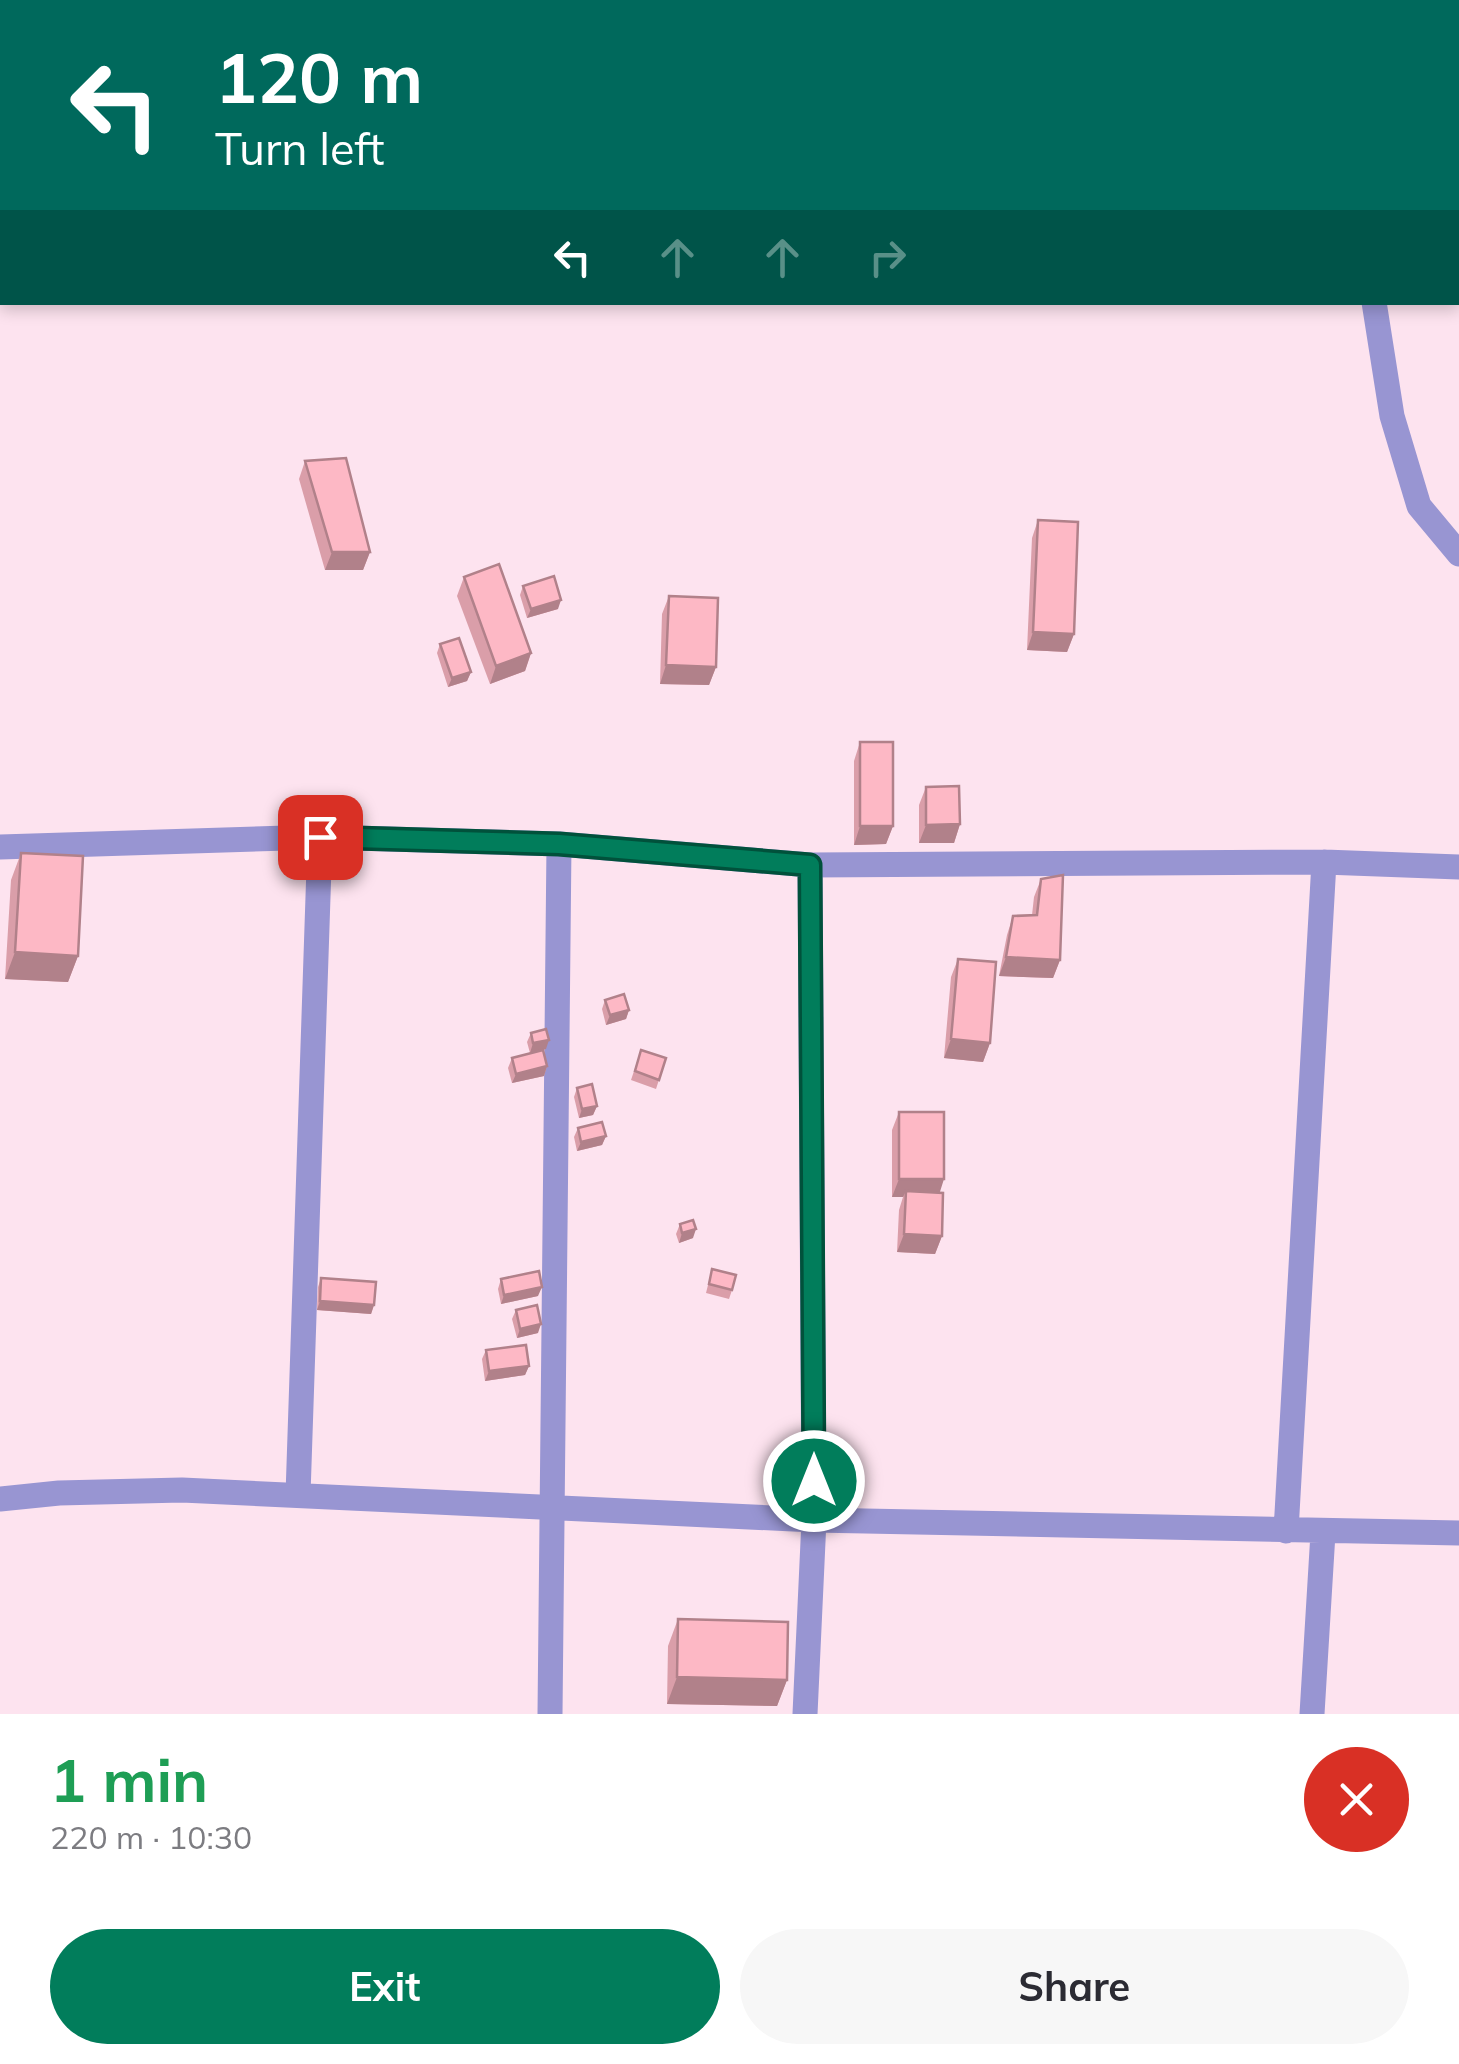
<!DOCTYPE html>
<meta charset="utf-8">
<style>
:root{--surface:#fff;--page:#f7f7f7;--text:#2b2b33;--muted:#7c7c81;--accent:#017d5b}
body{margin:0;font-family:Mulish,sans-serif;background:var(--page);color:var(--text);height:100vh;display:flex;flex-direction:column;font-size:38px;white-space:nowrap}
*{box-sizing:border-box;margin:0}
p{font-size:32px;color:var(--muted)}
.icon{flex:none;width:55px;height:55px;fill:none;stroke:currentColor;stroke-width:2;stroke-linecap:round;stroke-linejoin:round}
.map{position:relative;height:1714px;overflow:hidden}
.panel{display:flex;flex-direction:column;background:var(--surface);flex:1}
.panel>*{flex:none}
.banner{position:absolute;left:0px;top:0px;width:1460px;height:305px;box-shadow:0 5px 15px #0003;background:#00695c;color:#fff;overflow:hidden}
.pin{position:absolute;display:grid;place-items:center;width:85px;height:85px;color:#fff;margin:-42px;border-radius:20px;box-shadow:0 5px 15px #0006}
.me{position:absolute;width:110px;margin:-55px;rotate:0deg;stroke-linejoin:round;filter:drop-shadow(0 0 8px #0008)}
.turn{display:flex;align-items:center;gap:35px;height:210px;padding:0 50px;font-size:45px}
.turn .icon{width:130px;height:130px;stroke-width:2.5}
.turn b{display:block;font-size:70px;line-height:85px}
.lanes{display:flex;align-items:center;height:95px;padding:0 50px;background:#0003;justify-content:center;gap:50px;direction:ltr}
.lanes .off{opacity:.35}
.round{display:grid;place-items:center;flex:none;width:105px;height:105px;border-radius:52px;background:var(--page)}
.summary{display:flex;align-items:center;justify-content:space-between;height:170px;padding:0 50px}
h1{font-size:60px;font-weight:700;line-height:75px;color:#1e9e55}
.button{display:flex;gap:20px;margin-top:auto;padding:20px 50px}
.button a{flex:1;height:115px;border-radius:60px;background:var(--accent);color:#fff;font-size:40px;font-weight:700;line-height:115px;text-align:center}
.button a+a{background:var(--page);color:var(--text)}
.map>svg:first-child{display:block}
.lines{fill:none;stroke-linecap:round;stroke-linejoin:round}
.minor{stroke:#9895d2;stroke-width:25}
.wall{fill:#da9ea9}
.shaded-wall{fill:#b1818a}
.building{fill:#fdb8c5;stroke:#b1818a;stroke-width:2.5}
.route-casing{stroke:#01513b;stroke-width:25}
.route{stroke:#017d5b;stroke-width:18}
</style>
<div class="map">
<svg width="1459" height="1714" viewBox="0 0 1459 1714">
<rect width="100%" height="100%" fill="#fde3ef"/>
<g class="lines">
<path class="minor" d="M1305 0 1306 2
M1458 222H1459
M1374 302 1392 416 1419 506 1459 554
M0 847 320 837 559 844 810 865 1324 862 1459 867
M298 1495 320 837
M0 1499 59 1493 182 1490 814 1520 1459 1533
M1286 1531 1324 862
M550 1714 559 844
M805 1714 814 1520 810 865
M1312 1714 1323 1533"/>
</g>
<path class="wall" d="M305 461 370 552 363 570H325L299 479Z
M1038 520 1074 634 1067 652 1027 650 1032 538Z
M464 577 531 653 525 671 490 684 457 596Z
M523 586 558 609 527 618 520 595Z
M669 596 716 667 709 685 660 684 662 614Z
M440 644 471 672 467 681 448 687 437 653Z
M860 742 893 826 886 844 854 845V761Z
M926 787 960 824 954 843H919V805Z
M21 853 78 956 68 982 5 979 11 880Z
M1041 879 1060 960 1053 978 999 976 1007 935 1013 916 1032 915 1034 897Z
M958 959 990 1043 983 1062 944 1058 951 977Z
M605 1000 629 1010 626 1019 606 1025 602 1009Z
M531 1033 546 1049 530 1053 527 1042Z
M641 1050 666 1058 656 1089 631 1080Z
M512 1058 547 1066 544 1076 512 1083 508 1068Z
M577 1088 597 1106 593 1115 579 1118 574 1097Z
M899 1112 939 1193 942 1236 935 1254 897 1252 899 1210 903 1197H892V1130Z
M578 1128 606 1136 602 1145 577 1151 574 1137Z
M680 1224 693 1238 679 1243 676 1234Z
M712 1269 732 1290 729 1299 706 1293Z
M321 1278 374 1305 371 1314 317 1310 318 1287Z
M501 1279 538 1296 501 1304 498 1289Z
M516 1310 538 1333 517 1338 512 1319Z
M486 1350 529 1366 525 1375 485 1381 482 1359Z
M678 1619 787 1680 777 1706 667 1704 668 1646Z"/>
<path class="shaded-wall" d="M332 552H370L363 570H325Z
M561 600 558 609 527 618 531 609Z
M1033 632 1074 634 1067 652 1027 650Z
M531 653 525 671 490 684 496 666Z
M666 665 716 667 709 685 660 684Z
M471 672 467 681 448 687 452 678Z
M960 824 954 843H919L926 825Z
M860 826H893L886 844 854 845Z
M15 952 78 956 68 982 5 979Z
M1006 957 1060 960 1053 978 999 976Z
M629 1010 626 1019 606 1025 610 1015Z
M951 1039 990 1043 983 1062 944 1058Z
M549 1040 546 1049 530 1053 533 1043Z
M547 1066 544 1076 512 1083 516 1074Z
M597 1106 593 1115 579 1118 582 1109Z
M606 1136 602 1145 577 1151 581 1142Z
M899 1179H944L938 1198 906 1191 903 1197H892Z
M696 1229 693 1238 679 1243 682 1233Z
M904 1234 942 1236 935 1254 897 1252Z
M542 1287 538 1296 501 1304 504 1295Z
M320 1301 374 1305 371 1314 317 1310Z
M541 1324 538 1333 517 1338 520 1329Z
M529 1366 525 1375 485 1381 489 1371Z
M677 1677 787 1680 777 1706 667 1704Z"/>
<path class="building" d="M346 458 370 552H332L305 461Z
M1038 520 1078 522 1074 634 1033 632Z
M499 564 531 653 496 666 464 577Z
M554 576 561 600 531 609 523 586Z
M669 596 718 598 716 667 666 665Z
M459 638 471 672 452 678 440 644Z
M860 742H893V826H860Z
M959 786 960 824 926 825V787Z
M21 853 83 856 78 956 15 952Z
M1063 875 1060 960 1006 957 1013 916 1037 915 1041 879Z
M958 959 996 962 990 1043 951 1039Z
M624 994 629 1010 610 1015 605 1000Z
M546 1029 549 1040 533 1043 531 1033Z
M543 1050 547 1066 516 1074 512 1058Z
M641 1050 666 1058 659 1080 635 1071Z
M592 1084 597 1106 582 1109 577 1088Z
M899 1112H944V1179H899Z
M602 1122 606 1136 581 1142 578 1128Z
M906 1191 943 1193 942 1236 904 1234Z
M693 1220 696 1229 682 1233 680 1224Z
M712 1269 736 1275 732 1290 709 1284Z
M539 1271 542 1287 504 1295 501 1279Z
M321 1278 376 1282 374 1305 320 1301Z
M537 1305 541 1324 520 1329 516 1310Z
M526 1345 529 1366 489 1371 486 1350Z
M678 1619 788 1622 787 1680 677 1677Z"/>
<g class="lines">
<g class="route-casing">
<path id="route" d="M320 837 559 844 810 865 814 1481"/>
</g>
<use href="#route" class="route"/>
</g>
</svg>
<div class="pin" style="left:320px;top:837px;background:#d93025"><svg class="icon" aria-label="arrive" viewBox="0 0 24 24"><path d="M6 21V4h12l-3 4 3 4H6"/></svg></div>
<svg class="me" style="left:814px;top:1481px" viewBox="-20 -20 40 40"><circle r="17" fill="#017d5b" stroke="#fff" stroke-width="3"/><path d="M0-11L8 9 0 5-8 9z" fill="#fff"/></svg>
<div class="banner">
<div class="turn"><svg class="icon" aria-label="left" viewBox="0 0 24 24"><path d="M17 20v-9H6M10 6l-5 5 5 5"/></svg><div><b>120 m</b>Turn left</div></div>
<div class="lanes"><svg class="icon" aria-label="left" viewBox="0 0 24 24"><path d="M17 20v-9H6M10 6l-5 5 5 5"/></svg><svg class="icon off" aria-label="ahead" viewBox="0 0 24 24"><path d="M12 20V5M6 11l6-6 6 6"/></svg><svg class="icon off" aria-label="ahead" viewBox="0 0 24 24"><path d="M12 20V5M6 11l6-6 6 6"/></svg><svg class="icon off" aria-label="right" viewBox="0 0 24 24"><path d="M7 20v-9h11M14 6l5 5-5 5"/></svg></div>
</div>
</div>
<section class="panel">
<div class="summary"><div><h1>1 min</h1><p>220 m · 10:30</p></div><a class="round" style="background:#d93025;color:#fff"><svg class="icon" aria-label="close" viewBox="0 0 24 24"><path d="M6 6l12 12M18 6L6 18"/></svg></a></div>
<div class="button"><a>Exit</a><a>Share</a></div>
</section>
